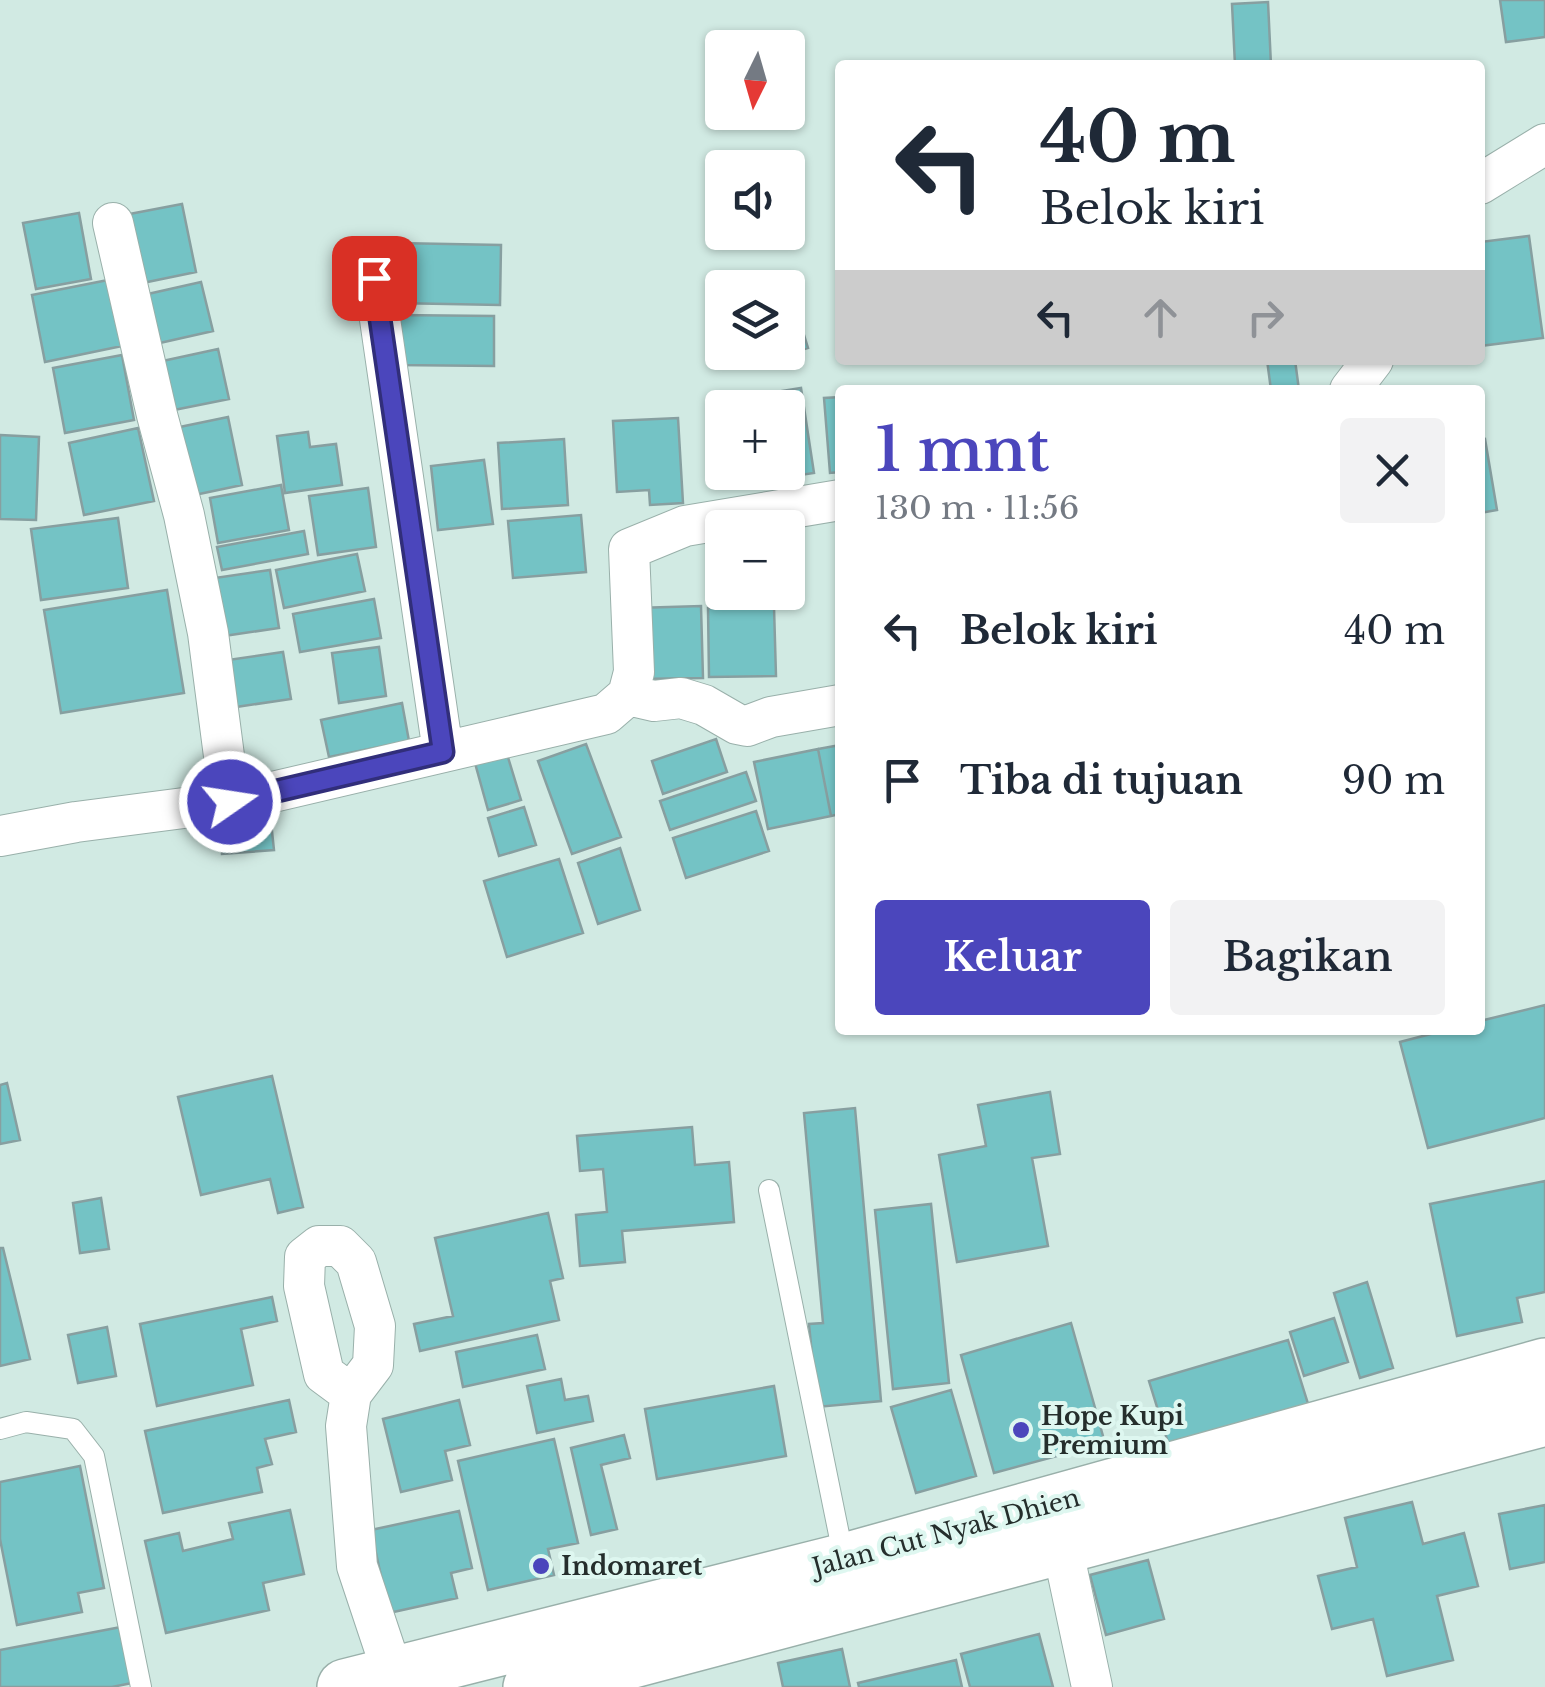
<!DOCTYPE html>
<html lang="id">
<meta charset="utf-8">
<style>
:root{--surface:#fff;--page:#f2f2f3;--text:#1f2937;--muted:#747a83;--accent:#4b46bc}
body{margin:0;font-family:"Libre Baskerville",serif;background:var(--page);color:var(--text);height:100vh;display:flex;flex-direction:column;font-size:38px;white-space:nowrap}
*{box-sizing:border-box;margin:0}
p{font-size:32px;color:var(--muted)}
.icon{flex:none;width:55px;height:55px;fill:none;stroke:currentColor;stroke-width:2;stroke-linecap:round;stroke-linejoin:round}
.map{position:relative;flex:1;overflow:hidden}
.sheet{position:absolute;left:835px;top:385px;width:650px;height:650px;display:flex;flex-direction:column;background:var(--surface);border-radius:10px;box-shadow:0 2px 8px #0004}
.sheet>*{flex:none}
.guide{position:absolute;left:835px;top:60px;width:650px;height:305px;border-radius:10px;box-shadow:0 2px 8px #0004;background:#fff;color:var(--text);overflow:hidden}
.needle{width:65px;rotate:185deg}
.fabs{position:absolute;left:705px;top:30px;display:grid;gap:20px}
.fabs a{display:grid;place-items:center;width:100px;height:100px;border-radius:10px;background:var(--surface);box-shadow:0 2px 8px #0004;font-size:50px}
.pin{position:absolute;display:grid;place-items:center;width:85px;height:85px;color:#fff;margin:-42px;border-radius:20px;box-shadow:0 5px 15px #0006}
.me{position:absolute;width:110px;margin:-55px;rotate:77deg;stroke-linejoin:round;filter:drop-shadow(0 0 8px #0008)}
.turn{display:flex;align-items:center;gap:35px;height:210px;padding:0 40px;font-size:45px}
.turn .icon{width:130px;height:130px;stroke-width:2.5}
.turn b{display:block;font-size:70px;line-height:85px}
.lanes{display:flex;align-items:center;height:95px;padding:0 40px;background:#0003;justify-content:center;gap:50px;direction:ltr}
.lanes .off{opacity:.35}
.round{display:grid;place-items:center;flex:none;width:105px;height:105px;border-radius:10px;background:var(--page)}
.summary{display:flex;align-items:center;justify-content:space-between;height:170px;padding:0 40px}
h1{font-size:60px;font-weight:600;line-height:75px;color:var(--accent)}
.cta{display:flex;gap:20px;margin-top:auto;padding:20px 40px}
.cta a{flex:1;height:115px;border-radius:10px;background:var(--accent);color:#fff;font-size:40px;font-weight:600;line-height:115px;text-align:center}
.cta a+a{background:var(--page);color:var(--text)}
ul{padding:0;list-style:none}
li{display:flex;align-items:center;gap:30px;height:150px;padding:0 40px}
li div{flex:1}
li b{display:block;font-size:38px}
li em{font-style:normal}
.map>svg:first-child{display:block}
.building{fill:#74c3c5;stroke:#879fa0;stroke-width:2.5}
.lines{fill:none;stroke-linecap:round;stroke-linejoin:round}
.service-casing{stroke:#99b0aa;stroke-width:22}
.minor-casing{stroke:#99b0aa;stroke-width:42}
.trunk-casing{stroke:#99b0aa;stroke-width:58}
.service{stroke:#fff;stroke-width:20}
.minor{stroke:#fff;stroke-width:40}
.trunk{stroke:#fff;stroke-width:55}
.route-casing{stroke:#312e7a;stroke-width:25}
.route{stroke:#4b46bc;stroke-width:18}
.poi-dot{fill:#4b46bc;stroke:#def7f0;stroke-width:4}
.labels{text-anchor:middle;stroke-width:8;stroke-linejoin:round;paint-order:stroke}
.poi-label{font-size:25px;font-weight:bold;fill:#252e2c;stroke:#def7f0;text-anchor:start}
.street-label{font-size:25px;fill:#252e2c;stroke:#def7f0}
</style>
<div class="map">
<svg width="1545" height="1687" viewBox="0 0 1545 1687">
<rect width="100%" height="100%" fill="#d1eae3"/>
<path class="building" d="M1500 0H1545V37L1506 42Z
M1268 2 1271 65H1235L1232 4Z
M182 204 196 272 133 285 119 216Z
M79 213 91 279 36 289 23 223Z
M1529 236 1543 338 1480 346V242Z
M396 243 501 245 500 305 394 303Z
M108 280 122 346 45 362 32 295Z
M201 282 213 331 151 345 139 296Z
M396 315 494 316V366L396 365Z
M800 322 808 348 776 358 774 352H788V326Z
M218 349 229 399 169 411 158 362Z
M122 355 134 420 65 433 53 368Z
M1267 360H1295L1299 390H1271Z
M801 388 814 473 751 482 749 472H788V408H740L738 398Z
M840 397V472L830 473 824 398Z
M228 417 242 485 185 497 170 429Z
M678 418 683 503 650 505 649 490 617 492 613 421Z
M138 428 154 501 84 515 69 443Z
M308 432 310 447 336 444 342 485 285 493 277 436Z
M0 435 39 437 36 520 0 519Z
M564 439 568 505 502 509 498 443Z
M1485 439 1497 510 1480 513V440Z
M484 460 493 524 438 530 431 466Z
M281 485 289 530 218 543 210 498Z
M368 488 376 547 318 555 309 496Z
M581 515 586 572 513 578 508 521Z
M118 518 128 588 41 600 31 529Z
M304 531 308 554 222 570 217 547Z
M357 554 365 591 284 608 276 570Z
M270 570 279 628 217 637 208 579Z
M167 590 184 693 61 713 44 610Z
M374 599 381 638 300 652 293 614Z
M701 606 703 678 638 679 636 608Z
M774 607 776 676 709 677 708 608Z
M379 647 386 696 339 703 332 653Z
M283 652 291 699 236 707 228 660Z
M402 703 409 741 329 757 321 720Z
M716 739 727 772 663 794 652 761Z
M586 744 621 837 572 854 538 761Z
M840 745V814L831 816 818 749Z
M818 749 831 816 768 829 754 762Z
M507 754 521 800 488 810 475 763Z
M746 772 756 801 670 830 660 801Z
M524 807 536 845 499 856 488 818Z
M756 811 769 851 686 878 673 838Z
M271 822 274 850 222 854 220 827Z
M620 848 640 910 598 924 578 863Z
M559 859 583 933 507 957 484 881Z
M1545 1005V1118L1428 1148 1400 1042 1446 1030H1480V1021Z
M272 1076 303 1207 278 1213 270 1179 201 1195 178 1097Z
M7 1083 20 1140 0 1144V1085Z
M1050 1092 1060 1154 1032 1158 1048 1246 957 1262 939 1155 986 1146 978 1105Z
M855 1108 881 1401 817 1407 809 1324 823 1323 804 1113Z
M692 1127 695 1165 729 1162 734 1222 622 1231 625 1262 580 1266 576 1215 607 1212 603 1169 580 1171 577 1136Z
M1545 1181V1292L1517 1298 1522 1322 1457 1336 1430 1204Z
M101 1198 109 1249 80 1253 73 1203Z
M931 1204 949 1383 893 1389 875 1210Z
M548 1213 563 1278 550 1281 559 1320 420 1351 414 1324 453 1316 435 1238Z
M0 1248H3L30 1359 0 1366Z
M1367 1282 1393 1368 1360 1378 1334 1293Z
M272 1297 277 1321 241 1329 253 1385 157 1406 140 1324Z
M1334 1318 1348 1362 1304 1376 1290 1332Z
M1071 1323 1105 1443 994 1473 961 1355Z
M107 1327 116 1376 78 1383 68 1335Z
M537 1335 545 1369 463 1387 456 1352Z
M1288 1340 1309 1407 1170 1449 1149 1381Z
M561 1379 565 1400 588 1396 593 1421 537 1433 527 1386Z
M774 1386 786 1456 657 1479 645 1409Z
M951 1390 976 1476 916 1493 891 1407Z
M289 1400 296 1432 265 1439 272 1464 257 1468 262 1492 163 1513 145 1431Z
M459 1400 470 1445 445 1451 452 1480 401 1492 383 1419Z
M624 1435 630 1458 601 1465 617 1529 591 1535 571 1448Z
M554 1439 578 1543 548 1549 554 1575 488 1590 458 1461Z
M80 1466 104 1588 78 1593 82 1612 17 1625 0 1539V1482Z
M1412 1502 1423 1544 1464 1533 1478 1586 1437 1596 1453 1660 1387 1676 1373 1619 1332 1629 1318 1576 1357 1567 1345 1518Z
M1545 1505V1562L1510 1569 1499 1514Z
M290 1510 304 1574 263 1583 269 1610 166 1633 145 1541 179 1533 183 1551 233 1539 229 1523Z
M459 1511 472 1568 451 1573 457 1598 389 1613 371 1530Z
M1148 1560 1164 1619 1106 1635 1090 1575Z
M121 1627 132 1683 112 1687H0V1650Z
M1039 1634 1053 1687H970L961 1654Z
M842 1649 850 1687H783L778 1663Z
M956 1660 962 1687H859L858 1683Z"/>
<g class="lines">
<g class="service-casing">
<path id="service" d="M769 1190 844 1559
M0 1429 26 1422 73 1429 94 1456 141 1687"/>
</g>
<g class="minor-casing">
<path id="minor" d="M1480 184 1545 144
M113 223 157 415 184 515 208 633 230 802
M374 278 443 752
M1350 390 1373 360
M628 695 654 701 681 698 704 705 737 724 747 726 771 717 840 705
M0 836 76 822 230 802 606 714 628 695 634 672 629 549 685 526 840 500
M351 1394 324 1374 304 1286 305 1257 319 1246H340L356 1262 375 1326 373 1365 351 1394 346 1426 357 1566 393 1674
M1062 1546 1092 1687"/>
</g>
<g class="trunk-casing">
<path id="trunk" d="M345 1687 845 1561 1545 1366
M531 1687 1545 1418"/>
</g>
<use href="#service" class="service"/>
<use href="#minor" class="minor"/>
<use href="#trunk" class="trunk"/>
</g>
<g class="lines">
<g class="route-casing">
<path id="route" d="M230 802 443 752 374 278"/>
</g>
<use href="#route" class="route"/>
</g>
<g class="poi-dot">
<circle cx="1021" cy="1430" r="10"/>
<circle cx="541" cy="1566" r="10"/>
</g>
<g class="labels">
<g class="poi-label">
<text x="1041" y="1425">Hope Kupi<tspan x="1041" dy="29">Premium</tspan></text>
<text x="561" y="1575">Indomaret</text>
</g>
<g class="street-label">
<text transform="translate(946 1532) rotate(-15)" y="9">Jalan Cut Nyak Dhien</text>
</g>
</g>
</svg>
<div class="fabs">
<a><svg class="needle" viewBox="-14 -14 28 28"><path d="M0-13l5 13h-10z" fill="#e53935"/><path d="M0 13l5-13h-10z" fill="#747a83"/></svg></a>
<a><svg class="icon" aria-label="sound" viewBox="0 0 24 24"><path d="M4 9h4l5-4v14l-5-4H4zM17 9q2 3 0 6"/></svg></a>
<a><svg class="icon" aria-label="layers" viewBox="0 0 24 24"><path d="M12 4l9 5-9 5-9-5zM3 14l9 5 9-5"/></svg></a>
<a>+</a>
<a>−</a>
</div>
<div class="pin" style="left:374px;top:278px;background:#d93025"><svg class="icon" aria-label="arrive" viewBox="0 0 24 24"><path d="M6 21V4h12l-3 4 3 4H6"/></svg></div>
<svg class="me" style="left:230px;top:802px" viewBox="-20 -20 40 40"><circle r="17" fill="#4b46bc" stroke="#fff" stroke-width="3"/><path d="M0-11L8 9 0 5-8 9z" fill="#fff"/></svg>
<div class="guide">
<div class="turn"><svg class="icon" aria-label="left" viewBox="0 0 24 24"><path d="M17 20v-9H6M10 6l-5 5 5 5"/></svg><div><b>40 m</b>Belok kiri</div></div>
<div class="lanes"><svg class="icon" aria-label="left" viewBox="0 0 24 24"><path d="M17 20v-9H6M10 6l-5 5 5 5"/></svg><svg class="icon off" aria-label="ahead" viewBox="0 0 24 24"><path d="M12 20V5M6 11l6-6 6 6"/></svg><svg class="icon off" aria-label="right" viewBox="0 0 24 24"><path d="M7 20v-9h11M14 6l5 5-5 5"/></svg></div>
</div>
<section class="sheet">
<div class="summary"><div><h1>1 mnt</h1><p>130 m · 11:56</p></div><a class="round"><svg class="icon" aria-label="close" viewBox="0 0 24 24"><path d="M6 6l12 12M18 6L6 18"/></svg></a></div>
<ul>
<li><svg class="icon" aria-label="left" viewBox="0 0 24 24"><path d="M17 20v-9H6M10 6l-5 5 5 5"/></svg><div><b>Belok kiri</b></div><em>40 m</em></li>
<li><svg class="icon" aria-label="arrive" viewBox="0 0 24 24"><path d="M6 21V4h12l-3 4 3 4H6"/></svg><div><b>Tiba di tujuan</b></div><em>90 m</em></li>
</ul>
<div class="cta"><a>Keluar</a><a>Bagikan</a></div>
</section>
</div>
